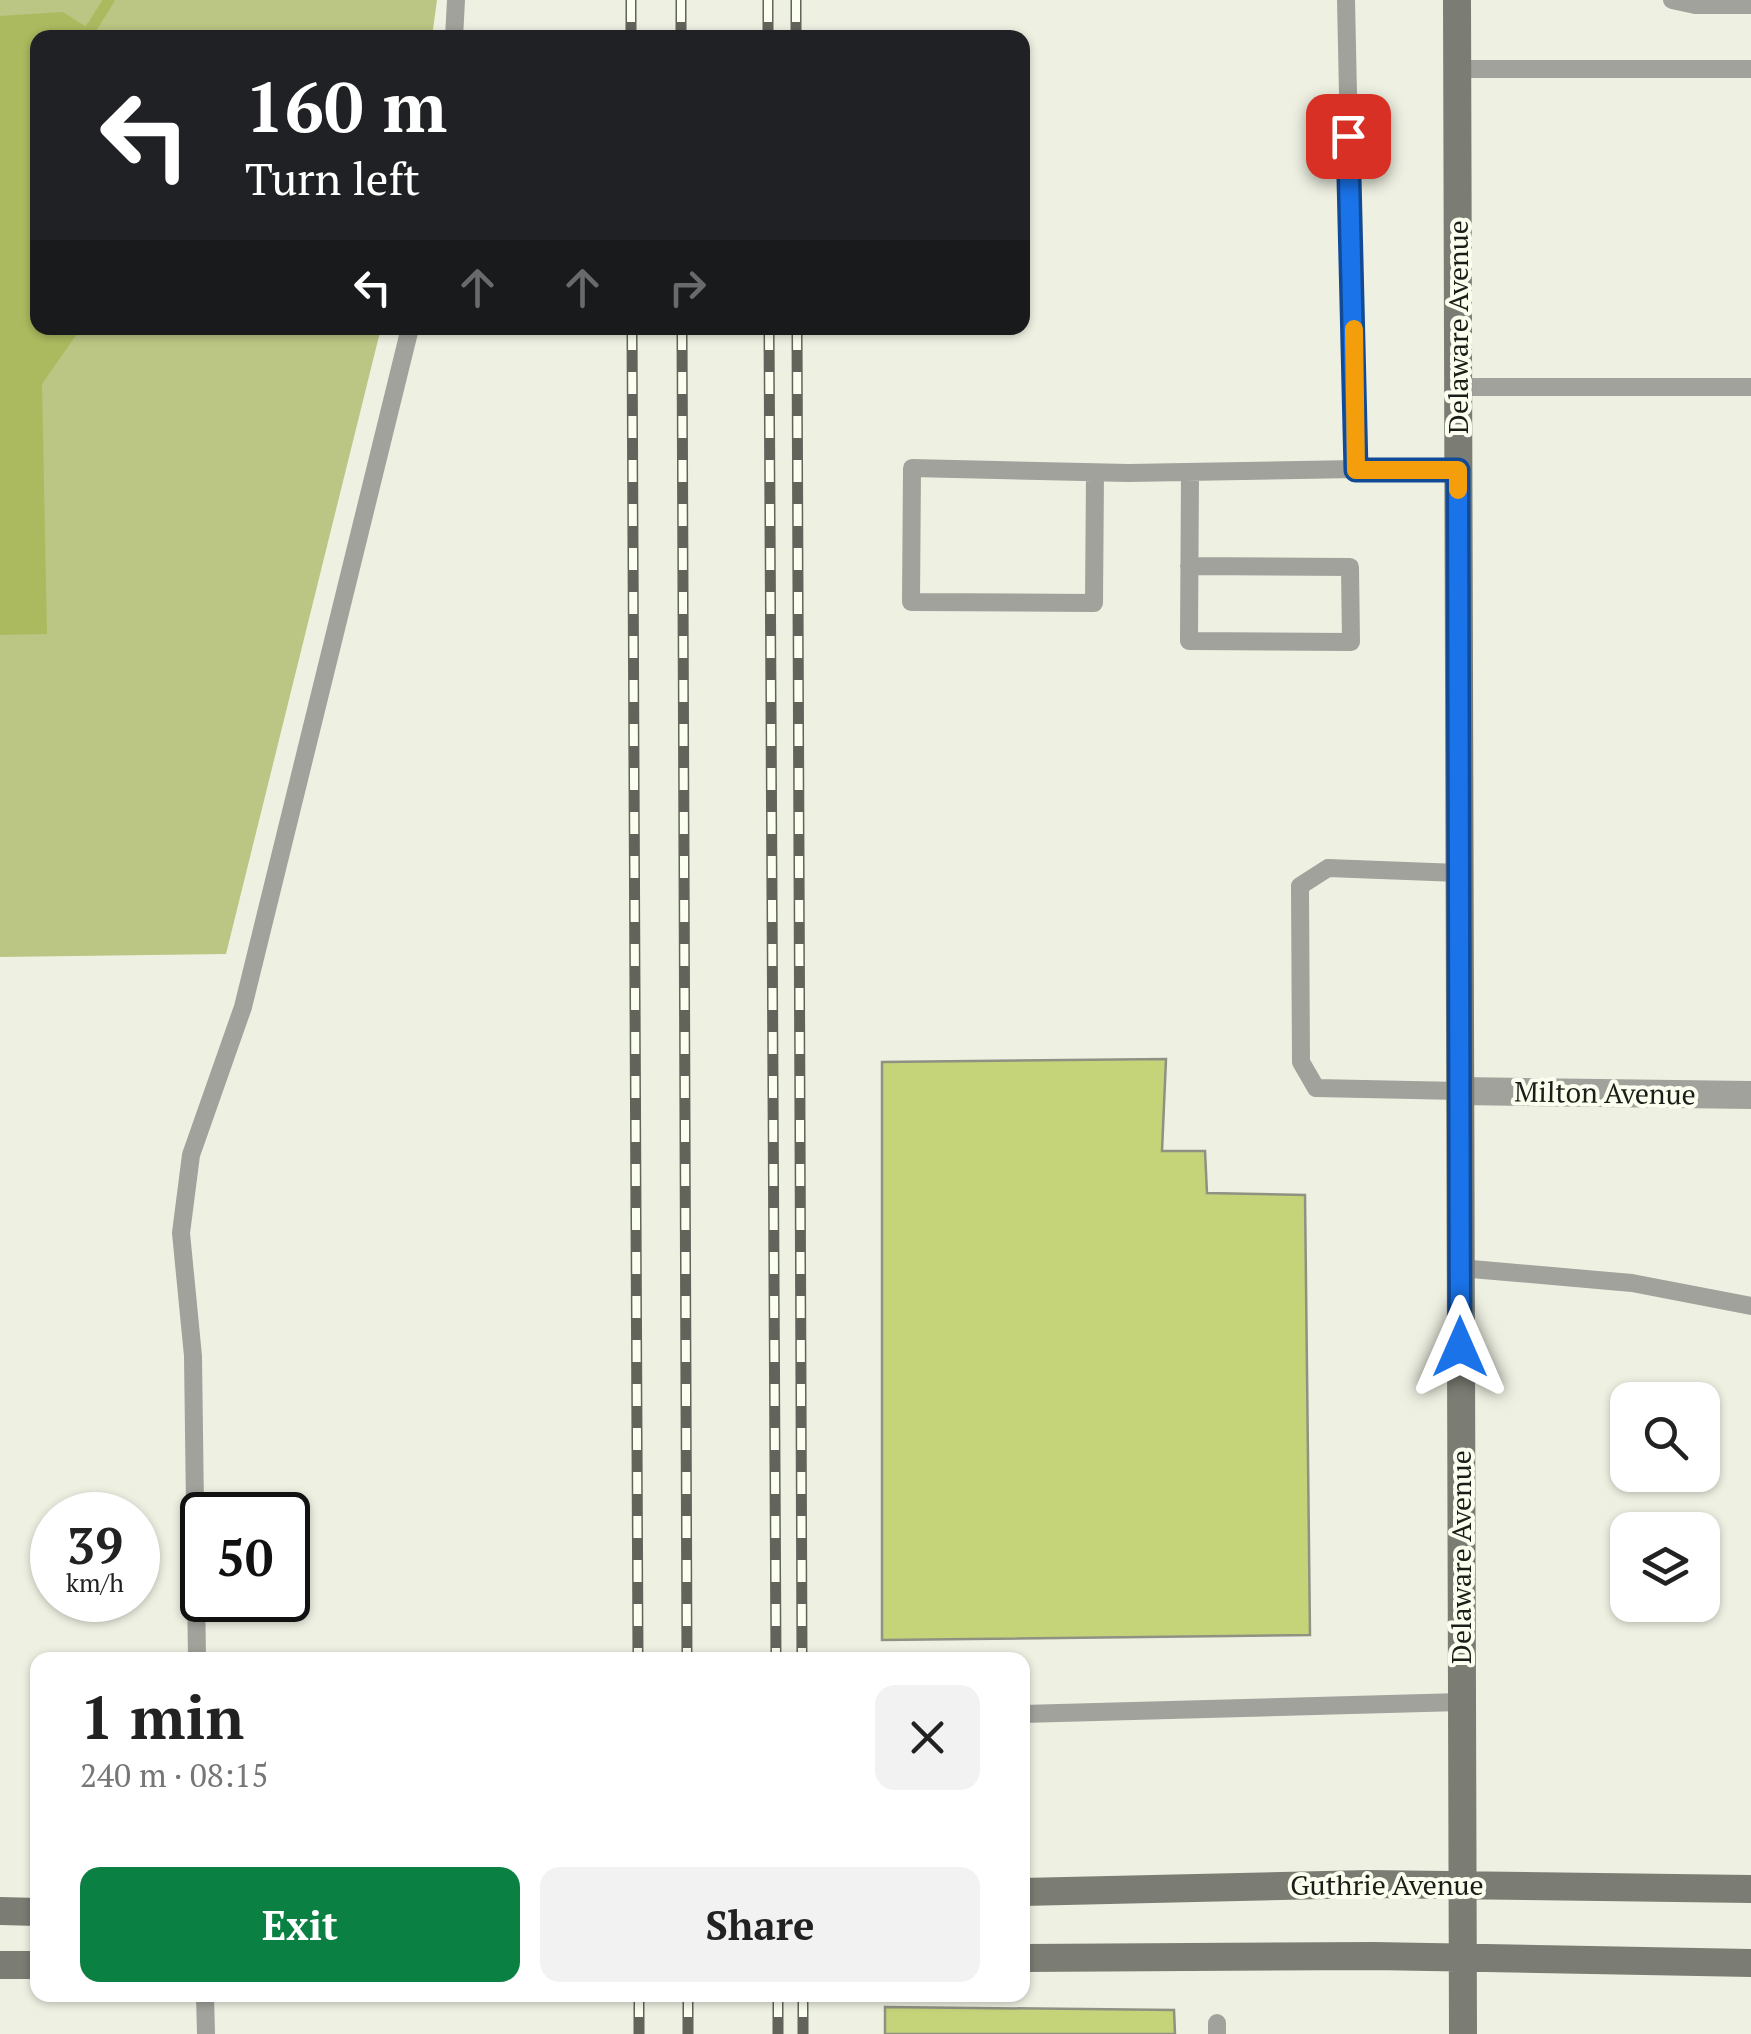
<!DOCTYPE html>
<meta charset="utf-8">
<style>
:root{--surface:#fff;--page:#f2f2f2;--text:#222;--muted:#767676;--accent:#0b8043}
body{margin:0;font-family:"PT Serif",serif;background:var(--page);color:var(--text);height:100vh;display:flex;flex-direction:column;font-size:38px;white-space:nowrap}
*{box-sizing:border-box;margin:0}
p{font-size:32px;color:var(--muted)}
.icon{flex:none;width:55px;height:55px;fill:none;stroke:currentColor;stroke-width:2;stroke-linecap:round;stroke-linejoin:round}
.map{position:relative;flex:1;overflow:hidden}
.side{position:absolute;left:30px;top:1652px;width:1000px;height:350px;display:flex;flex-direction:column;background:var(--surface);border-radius:20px;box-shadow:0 2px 8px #0004}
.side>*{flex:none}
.banner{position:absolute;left:30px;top:30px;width:1000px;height:305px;border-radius:20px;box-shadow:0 2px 8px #0004;background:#202124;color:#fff;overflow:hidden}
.controls{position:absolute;left:1610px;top:1382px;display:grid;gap:20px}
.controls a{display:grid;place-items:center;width:110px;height:110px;border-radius:20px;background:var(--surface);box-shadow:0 2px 8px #0004;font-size:50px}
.speed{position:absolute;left:30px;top:1492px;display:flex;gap:20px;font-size:50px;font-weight:700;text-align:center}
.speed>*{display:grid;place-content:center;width:130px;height:130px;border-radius:50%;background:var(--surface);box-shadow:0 2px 8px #0004;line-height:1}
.speed small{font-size:25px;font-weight:400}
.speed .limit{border:5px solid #111;border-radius:15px;background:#fff;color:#111}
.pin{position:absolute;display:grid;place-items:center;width:85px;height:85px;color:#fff;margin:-42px;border-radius:20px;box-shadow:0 5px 15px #0006}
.me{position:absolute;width:110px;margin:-55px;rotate:0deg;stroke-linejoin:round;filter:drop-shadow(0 0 8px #0008)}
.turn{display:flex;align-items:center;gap:35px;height:210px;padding:0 50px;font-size:45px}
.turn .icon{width:130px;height:130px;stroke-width:2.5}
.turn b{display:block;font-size:70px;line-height:85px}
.lanes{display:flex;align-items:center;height:95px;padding:0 50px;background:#0003;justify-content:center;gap:50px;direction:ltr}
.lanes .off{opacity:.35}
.round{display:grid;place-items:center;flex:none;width:105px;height:105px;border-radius:20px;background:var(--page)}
.overview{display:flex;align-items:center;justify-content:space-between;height:170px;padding:0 50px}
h1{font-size:60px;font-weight:700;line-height:75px}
.cta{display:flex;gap:20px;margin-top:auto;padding:20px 50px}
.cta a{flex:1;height:115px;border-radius:20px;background:var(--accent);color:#fff;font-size:40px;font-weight:700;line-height:115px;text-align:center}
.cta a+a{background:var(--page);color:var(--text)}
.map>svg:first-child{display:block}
.green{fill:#bbc684}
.water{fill:#acba5f}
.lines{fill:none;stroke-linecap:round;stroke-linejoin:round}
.stream{stroke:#acba5f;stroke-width:11}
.building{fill:#c5d479;stroke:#8f9183;stroke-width:2.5}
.service{stroke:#a1a29c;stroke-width:18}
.minor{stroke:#a1a29c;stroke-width:28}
.secondary{stroke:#7b7d74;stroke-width:28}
.rail-casing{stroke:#62635b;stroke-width:11}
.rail{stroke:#fbffef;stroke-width:8;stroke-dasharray:22;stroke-linecap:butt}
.route-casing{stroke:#114b97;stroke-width:25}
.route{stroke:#1a73e8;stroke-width:18}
.slow{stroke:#f59e0b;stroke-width:18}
.labels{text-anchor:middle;stroke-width:8;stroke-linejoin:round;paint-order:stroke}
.street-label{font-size:28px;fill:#1c1d18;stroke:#fbffef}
</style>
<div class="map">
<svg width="1751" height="2034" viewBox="0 0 1751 2034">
<rect width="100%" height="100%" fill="#eef1e2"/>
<path class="green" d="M0 0H437L432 37 38 38V328H381L226 954 0 957Z"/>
<path class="water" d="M63 12 102 37 38 38V328H81L42 384 47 634 0 635V16Z"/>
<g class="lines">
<path class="stream" d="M85 38 109 0"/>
</g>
<path class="building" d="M1166 1059 1162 1151H1205L1207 1193 1305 1195 1310 1635 882 1640V1062Z
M885 2007 1174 2010 1175 2034H885Z"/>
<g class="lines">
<path class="service" d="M1346 0 1356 469 1458 470
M1672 0 1695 5H1751
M454 38 456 0
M1457 69H1751
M1457 387H1751
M1095 473 1094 603 911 602 912 468 1128 473 1356 469
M1189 566 1350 567 1351 642 1189 641 1190 473
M1459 873 1328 868 1300 886 1301 1062 1316 1088 1460 1091
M1460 1268 1632 1283 1751 1306
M197 1660 193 1356 181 1233 191 1155 243 1007 410 328
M1022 1714 1461 1702
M205 1995 206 2034
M1217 2034V2023"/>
<path class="minor" d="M1460 1091 1751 1095"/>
<path class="secondary" d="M1457 0 1463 2034
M1022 1892 1368 1884 1751 1889
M0 1911 38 1912
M1022 1958 1374 1956 1751 1963
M0 1965H38"/>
<g class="rail-casing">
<path id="rail" d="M631 0V38
M681 0V38
M768 0V38
M796 0V38
M632 328 638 1660
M682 328 687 1660
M769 328 776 1660
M797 328 802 1660
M639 1995V2034
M688 1995V2034
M778 1995V2034
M803 1995V2034"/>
</g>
<use href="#rail" class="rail"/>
</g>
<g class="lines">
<g class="route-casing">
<path id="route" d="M1348 136 1356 470H1458L1460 1347"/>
</g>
<use href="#route" class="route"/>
<path class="slow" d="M1354 329 1356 470H1458V490"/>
</g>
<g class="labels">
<g class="street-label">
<text transform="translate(1458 327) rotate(-90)" y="10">Delaware Avenue</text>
<text transform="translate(1605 1093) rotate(1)" y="10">Milton Avenue</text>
<text transform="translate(1461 1557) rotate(-90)" y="10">Delaware Avenue</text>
<text x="1387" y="1895">Guthrie Avenue</text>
</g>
</g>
</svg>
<div class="controls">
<a><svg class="icon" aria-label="search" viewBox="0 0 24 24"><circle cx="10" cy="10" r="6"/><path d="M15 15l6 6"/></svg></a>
<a><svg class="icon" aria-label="layers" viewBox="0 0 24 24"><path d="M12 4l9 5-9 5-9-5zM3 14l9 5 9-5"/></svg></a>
</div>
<div class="speed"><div>39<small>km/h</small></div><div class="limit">50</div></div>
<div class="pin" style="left:1348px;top:136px;background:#d93025"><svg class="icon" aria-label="arrive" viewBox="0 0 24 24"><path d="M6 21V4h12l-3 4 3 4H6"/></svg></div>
<svg class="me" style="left:1460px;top:1347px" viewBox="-20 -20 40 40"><path d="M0-17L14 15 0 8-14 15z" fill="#1a73e8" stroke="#fff" stroke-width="4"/></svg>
<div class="banner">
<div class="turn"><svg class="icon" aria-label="left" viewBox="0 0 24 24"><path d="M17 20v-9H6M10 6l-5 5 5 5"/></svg><div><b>160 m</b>Turn left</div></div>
<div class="lanes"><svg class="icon" aria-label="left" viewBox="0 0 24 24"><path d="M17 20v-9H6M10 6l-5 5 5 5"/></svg><svg class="icon off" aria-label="ahead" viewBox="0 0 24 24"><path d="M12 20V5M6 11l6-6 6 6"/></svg><svg class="icon off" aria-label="ahead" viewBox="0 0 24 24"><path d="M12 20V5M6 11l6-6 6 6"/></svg><svg class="icon off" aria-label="right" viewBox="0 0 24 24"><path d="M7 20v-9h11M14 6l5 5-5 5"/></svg></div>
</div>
<section class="side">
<div class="overview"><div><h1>1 min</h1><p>240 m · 08:15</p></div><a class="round"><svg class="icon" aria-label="close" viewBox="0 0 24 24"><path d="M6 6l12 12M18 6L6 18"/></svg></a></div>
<div class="cta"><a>Exit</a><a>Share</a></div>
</section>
</div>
